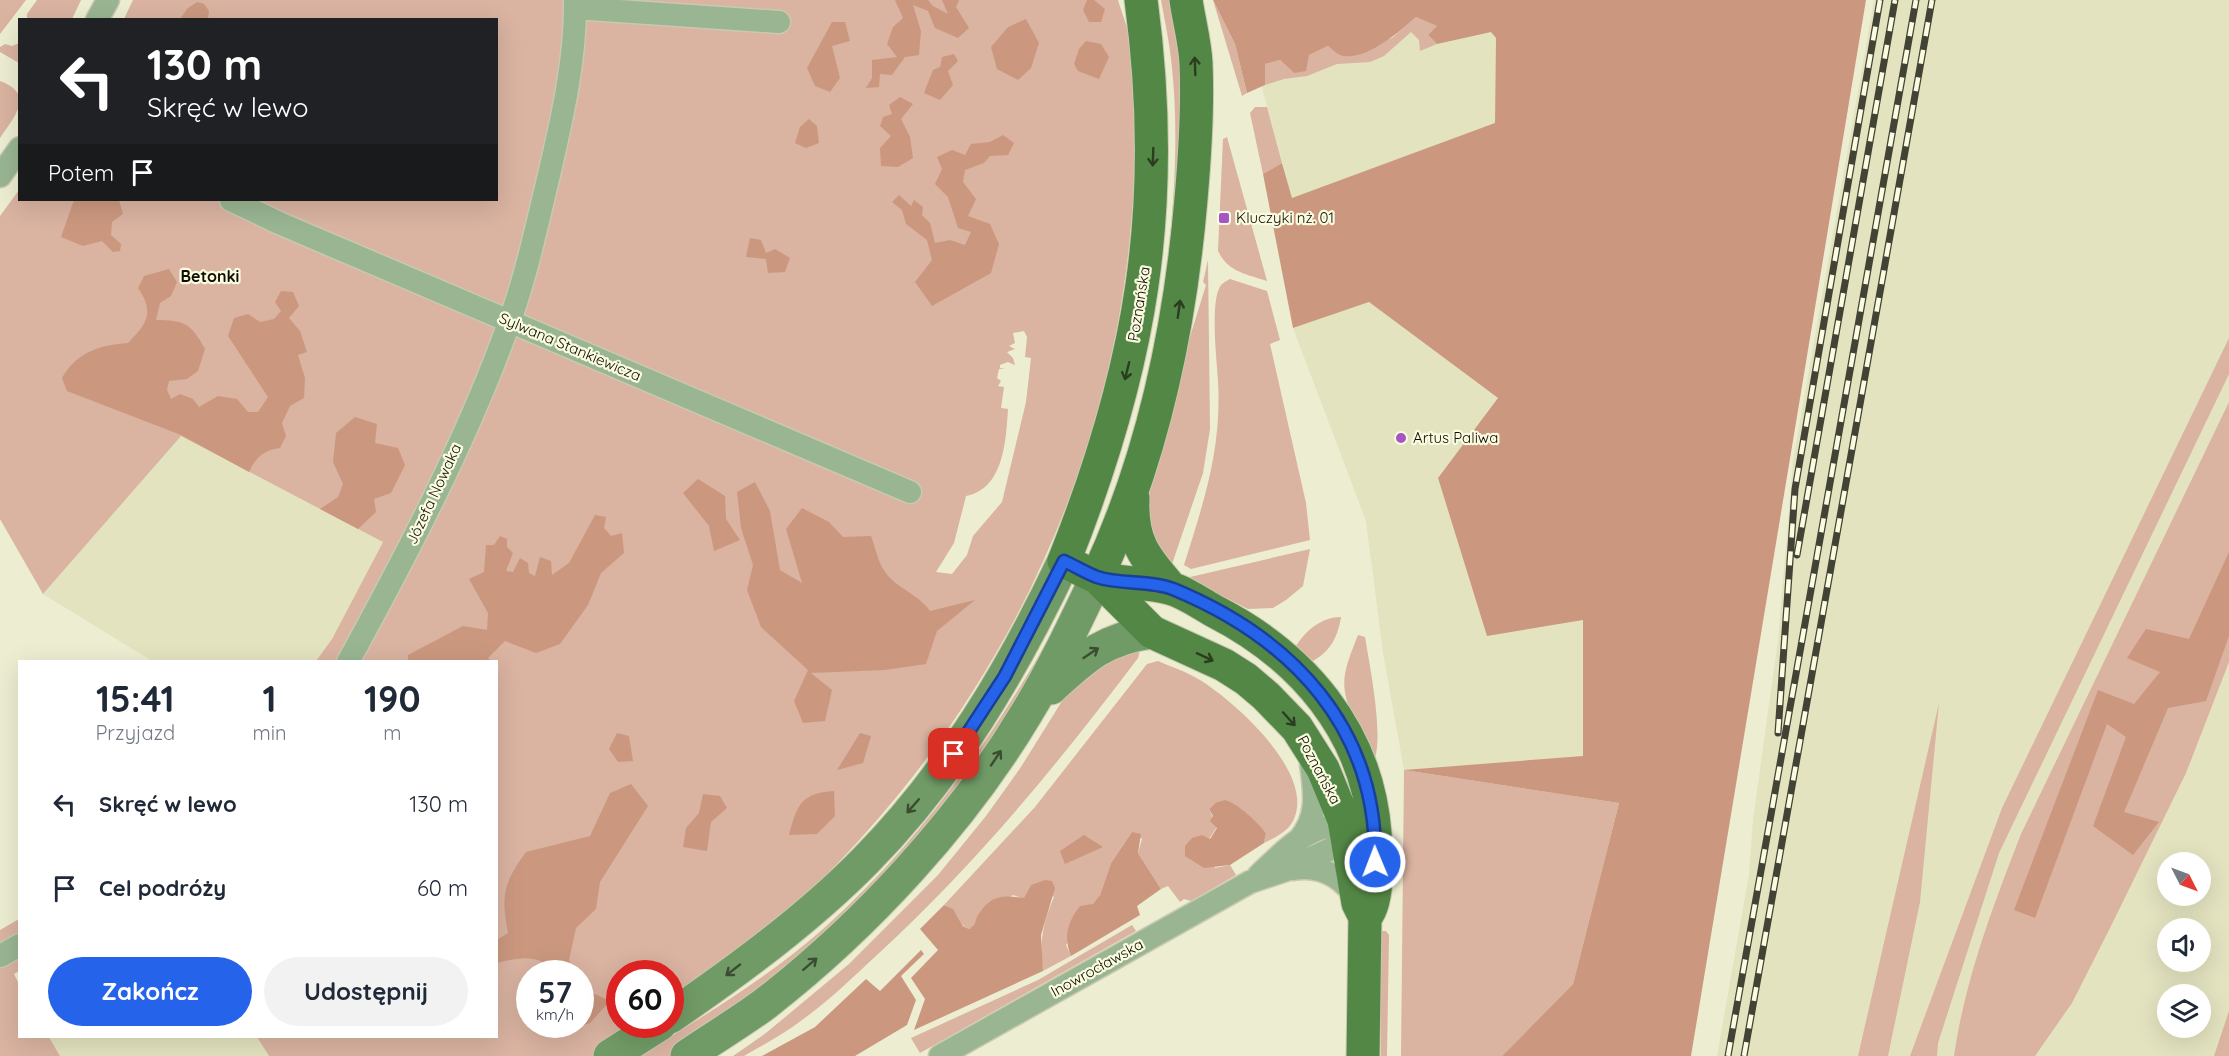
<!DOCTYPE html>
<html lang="pl">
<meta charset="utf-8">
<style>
:root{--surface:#fff;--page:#f2f2f3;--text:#1f2937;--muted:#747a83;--accent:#2563eb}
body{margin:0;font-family:Quicksand,sans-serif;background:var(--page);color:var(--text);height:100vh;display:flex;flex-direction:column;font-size:22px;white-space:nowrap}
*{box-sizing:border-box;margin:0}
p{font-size:20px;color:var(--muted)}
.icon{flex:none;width:33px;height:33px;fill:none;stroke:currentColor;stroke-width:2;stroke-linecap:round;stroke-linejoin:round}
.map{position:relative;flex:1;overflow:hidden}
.panel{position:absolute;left:18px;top:660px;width:480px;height:378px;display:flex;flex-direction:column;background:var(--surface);border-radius:0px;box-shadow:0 6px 24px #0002}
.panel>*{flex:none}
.banner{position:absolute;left:18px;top:18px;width:480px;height:183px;border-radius:0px;box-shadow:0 6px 24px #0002;background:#202124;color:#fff;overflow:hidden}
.needle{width:39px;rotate:132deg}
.fabs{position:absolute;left:2157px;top:852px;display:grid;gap:12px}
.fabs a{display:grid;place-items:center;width:54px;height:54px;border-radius:50%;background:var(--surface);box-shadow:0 6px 24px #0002;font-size:30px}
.speed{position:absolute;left:516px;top:960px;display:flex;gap:12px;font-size:30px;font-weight:700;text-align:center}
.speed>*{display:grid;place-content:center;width:78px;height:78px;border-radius:50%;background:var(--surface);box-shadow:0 6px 24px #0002;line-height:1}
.speed small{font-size:15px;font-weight:400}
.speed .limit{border:9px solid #d22;background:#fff;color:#111}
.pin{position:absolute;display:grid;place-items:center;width:51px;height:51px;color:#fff;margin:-26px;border-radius:12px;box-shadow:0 3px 9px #0006}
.me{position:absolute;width:66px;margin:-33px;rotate:359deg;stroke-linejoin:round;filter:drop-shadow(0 0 4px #0008)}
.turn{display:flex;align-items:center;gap:21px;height:126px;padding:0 30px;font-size:27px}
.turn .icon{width:78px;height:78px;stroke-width:2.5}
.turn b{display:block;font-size:42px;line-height:51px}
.then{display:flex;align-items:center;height:57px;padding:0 30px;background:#0003;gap:12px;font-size:22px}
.eta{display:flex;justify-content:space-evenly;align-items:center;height:102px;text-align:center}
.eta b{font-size:36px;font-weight:800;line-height:42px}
.action{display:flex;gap:12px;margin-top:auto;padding:12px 30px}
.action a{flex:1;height:69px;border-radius:36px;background:var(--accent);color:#fff;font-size:24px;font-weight:800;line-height:69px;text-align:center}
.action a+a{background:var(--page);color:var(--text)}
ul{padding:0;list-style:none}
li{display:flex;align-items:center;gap:18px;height:84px;padding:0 30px}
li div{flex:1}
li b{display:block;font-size:22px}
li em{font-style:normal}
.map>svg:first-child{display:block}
.built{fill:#e3e3c0;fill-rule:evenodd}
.green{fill:#dab3a1;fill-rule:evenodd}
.forest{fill:#cb987f}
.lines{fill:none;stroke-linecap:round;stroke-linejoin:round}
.minor-casing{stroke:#c9c9b1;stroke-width:25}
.secondary-casing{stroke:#c9c9b1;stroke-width:35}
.primary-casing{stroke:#c9c9b1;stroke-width:35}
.minor{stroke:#99b592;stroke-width:22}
.secondary{stroke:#719b66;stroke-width:33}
.primary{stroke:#538745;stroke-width:33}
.rail-casing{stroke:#424235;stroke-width:7}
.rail{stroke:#fafbdf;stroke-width:4.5;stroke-dasharray:14;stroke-linecap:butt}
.oneway{stroke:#2a3e1f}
.oneway2{stroke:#3b4d31}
.route-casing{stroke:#184099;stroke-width:15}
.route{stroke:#2563eb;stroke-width:10}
.poi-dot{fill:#a755c5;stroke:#fafbdf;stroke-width:2}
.labels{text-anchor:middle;stroke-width:4.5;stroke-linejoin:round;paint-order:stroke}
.poi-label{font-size:15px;fill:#0e0e05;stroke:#fafbdf;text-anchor:start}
.street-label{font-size:15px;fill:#0e0e05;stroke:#fafbdf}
.neighbourhood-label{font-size:16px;font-weight:bold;fill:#0e0e05;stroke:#fafbdf}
</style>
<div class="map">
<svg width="2229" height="1056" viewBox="0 0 2229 1056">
<rect width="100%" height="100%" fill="#ededd2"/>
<path class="built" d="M1238 0H1588L1506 127 1292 198Z
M1874 0H2229V1056H1717L1749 874 1753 820 1778 640 1793 461ZM2168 862H2200V896H2168ZM2168 928H2200V962H2168ZM2168 994H2200V1028H2168Z
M1369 302 1499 399 1438 478 1487 635 1583 619 1619 803 1404 770 1383 653 1366 521 1293 328Z
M181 435 383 542 332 639 316 661H152L43 594Z
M49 1037H257L269 1056H60Z"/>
<path class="green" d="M0 0H26L0 34Z
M37 0H81L72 19H27V14Z
M133 0H1118C1122 14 1129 30 1131 45 1141 106 1135 193 1128 255 1101 488 996 701 832 869 783 918 725 960 671 1004L670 974H620V1024L640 1025 592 1056H269L257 1037 496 1036V662L316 661 332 639 383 542 181 436 43 594 0 519V216L19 190 20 200H496V20L124 19ZM1024 331 1027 337 1025 357 1031 358 1026 402 1002 502 973 536 967 555 952 574 936 572 954 543 966 496C1004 489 1006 440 1008 409L1001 408 1004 387 998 386 1001 381 997 378 999 369H1005L1000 368V365L1008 362 1015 365 1013 358 1007 352 1015 349 1009 346 1015 343 1013 333ZM530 974H580V1024H530Z
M1161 0H1175L1181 88 1174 236 1159 340 1110 518 1104 516C1155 391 1186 202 1172 68 1170 45 1165 22 1161 0Z
M1213 0 1235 44 1247 93 1242 96Z
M1416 17 1438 26 1428 35 1437 44 1420 51 1419 40 1411 32 1384 56 1370 62 1337 64 1307 76 1284 79 1265 85V64L1280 60 1294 73 1309 55 1328 46 1340 55 1392 38Z
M19 32V63L0 52V47L5 44 12 46 19 43Z
M0 81C36 94 14 117 0 138Z
M1255 107H1267L1282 163 1263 174 1250 113Z
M1227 137 1267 281C1246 274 1228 272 1218 251L1223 139Z
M1208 260 1210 429 1203 473 1170 570 1142 517 1185 353 1206 285 1203 282Z
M1230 279 1267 291 1280 340 1270 344 1306 503 1310 540 1191 569 1184 565C1204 501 1222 449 1218 380 1217 361 1209 297 1222 284 1224 282 1227 281 1230 279Z
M2229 338V374L1999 853 1938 1043 1937 1056H1910L2002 808Z
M2229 402V662L2186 773 2111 926 2072 1003 2035 1056H1954C1965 979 1993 906 2021 834Z
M1310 549 1303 586 1286 600 1273 608 1248 609 1186 578Z
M1070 601 999 732 905 854 800 958 706 1031 671 1056H641C702 1016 768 978 823 929 928 835 1002 724 1070 601Z
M1341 617C1338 636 1331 651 1313 661L1296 646C1306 630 1322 617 1341 617Z
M1358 635 1365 637C1370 667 1383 731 1375 758 1368 752 1364 739 1359 730 1338 686 1341 678 1358 635Z
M1141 647 1138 658C1058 764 975 865 877 955 853 977 829 1001 802 1020 784 1034 763 1045 744 1056H733L766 1033 849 964 938 875 986 816 1021 767 1077 677Z
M1158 661C1172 667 1187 672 1200 680 1234 701 1317 774 1293 821 1287 832 1276 837 1264 843L1266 833 1241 809 1215 803 1209 809 1217 827 1209 839 1215 868 1230 865 1236 875 1191 901 1184 899 1180 902 1168 886 1161 889 1138 853 1142 839 1132 832 1111 863 1100 895 1066 945 1071 956 1043 971C1039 943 1043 922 1054 897L1031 885 1024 899 1013 895 976 919 973 927 969 929C956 923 961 912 944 905L1035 807 1147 664Z
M1939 703 1920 902 1888 1056H1858Z
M1404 770 1619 803 1573 984 1502 1056H1401Z
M19 919V971L14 974 19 984 20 1036 49 1037 60 1056H0V930Z
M1132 925 1136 931 920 1053 911 1038 1038 980Z
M1380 931H1386L1389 935 1387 1056H1381Z
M2229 1011V1056H2214Z"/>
<path class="forest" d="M895 0H928L933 6 948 14 942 0H959L956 7 969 28 958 38 935 28 928 11 913 5 921 31 919 55 905 57 892 75 880 74 879 87 866 88 872 78V60L897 57 887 44 893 27 903 18Z
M1087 0H1094L1105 9 1101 22H1089L1083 10Z
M1213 0H1866L1691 1056H1502L1573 984 1619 803 1404 770 1583 756V620L1487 636 1438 478 1498 398 1369 302 1293 328 1263 174 1282 163 1292 198 1495 123 1496 38 1491 32 1437 44 1428 35 1437 26 1416 17C1400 31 1364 63 1340 55 1336 53 1332 49 1328 46L1309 55 1306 71 1294 73 1280 60 1265 64V85L1247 93 1235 44Z
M197 2 204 4 209 11 208 19H180L188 8Z
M1026 19 1039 43 1031 68 1018 80 997 69 991 47 1008 27Z
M832 22H845L850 41 832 46 840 78 830 92 815 86 807 68Z
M1086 41 1101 44 1109 57 1099 79 1078 71 1074 64 1079 49Z
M954 54 958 61 948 71 953 85 940 100 924 93 933 70 940 67 942 57Z
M900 97 913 104 901 119 910 137 913 158 898 167 881 166 880 148 891 136 880 126 883 117 892 114 889 105Z
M809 119 817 126 819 143 806 148 795 143 800 127Z
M1003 135 1014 143 1008 155 990 156 984 163 965 170 963 182 976 199 968 216 990 224 999 244 991 273 932 306 915 282 932 260 927 240 906 224 902 210 892 202 899 195 911 206 914 200 923 207 922 215 930 223 935 243 950 240 965 245 971 232 958 228 948 197 935 184 942 169 937 157 952 150 965 155 971 144 990 142Z
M74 200H119L123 214 112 222 111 235 121 244 120 251 113 252 102 241 83 246 61 237Z
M750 238 761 240 766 253 775 249 790 258 785 272 768 273 766 259 746 257Z
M169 269 177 282 171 296 160 303 156 320C184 320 191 323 205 349L198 371 187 379 169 381 167 390 171 399 180 394 193 399 199 407 218 396 237 399 248 412H258L268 397 228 336 234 318 248 314 260 322 274 319 281 311 275 302 281 291 293 292 299 306 289 318 300 331 307 352 298 355 305 378 304 398 290 406 282 423 286 436 280 448C264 450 256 457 249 472L181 435 67 391 62 378C77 352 100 345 128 343 147 323 155 313 138 288L144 276Z
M355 417 377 424 375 443 398 448 405 465 391 493 374 499 376 512 358 529 320 509 338 497 343 484 333 462 336 433Z
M698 479 725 496 726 519 740 540 714 551 709 526 683 493Z
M755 482 770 511 780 570 802 583 786 529 802 508 829 522 843 537 871 536C875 546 877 558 882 567 892 587 918 593 930 611L975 600 937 631 926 664 885 670 811 673 832 690 825 721 803 723 794 701 808 670 761 627 747 590 753 565 741 528 737 492Z
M595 515 606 517 604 528 611 536 622 533 624 553 601 573 588 605 560 644 536 653 505 641 488 658 491 661H408V655L463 626 487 630 488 613 469 579 484 572 486 545H494L500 536 507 539V547L513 553 506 571 513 572 520 558 528 563 529 573 535 576 540 557 551 561 552 575 569 563Z
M2229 552V636L2206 701 2168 708 2124 812 2159 822 2133 855 2093 826 2126 737 2107 724 2035 918 2014 910 2098 690 2134 704 2160 672 2127 658 2146 629 2189 639Z
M617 733 629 736 633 761 618 762 609 749Z
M860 733 871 736 863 763 837 770Z
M631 784 648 806 600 882 596 909 576 928 569 960 576 973C553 974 558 970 540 961 529 955 508 960 497 963V940L508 933C501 895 503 884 526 852L590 836 610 793Z
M834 791 835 816 817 834 789 835C797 805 801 793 834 791Z
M703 794 720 796 727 808 711 822 707 851 683 847 686 828 699 813Z
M1225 800C1240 805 1256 821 1266 833L1264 843 1230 865 1204 868 1185 856V846L1192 838 1202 835 1210 839 1217 828 1210 821 1213 816 1209 809 1215 803Z
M1132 832 1141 834 1138 853 1161 889 1137 906 1140 915 1071 956C1063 937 1068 921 1080 906L1093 904 1100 895 1111 863Z
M1084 835 1103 847 1065 864 1060 851Z
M1045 880 1052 881 1055 888 1041 935 1043 971 914 1030 925 999 911 978 938 950 920 929 944 905 953 909 963 926 969 929C975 926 974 923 977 917 990 895 1002 895 1024 898L1031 885Z
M921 950 924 954 901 976 916 1000 907 1025 855 1056H762L815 1027 866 979 880 991Z
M581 982 584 989 610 1001 590 1023 555 1034 549 1025 580 1024Z"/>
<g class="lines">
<g class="minor-casing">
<path id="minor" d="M575 8 779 22
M97 20 108 0
M0 176 20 148
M231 200 279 223 910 492
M348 662C407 554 469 436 510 320 527 273 537 224 549 175 562 119 576 58 575 0
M1299 840C1319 816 1315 793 1311 764
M1293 869C1322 864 1343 877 1358 901
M1259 875C1275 860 1306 827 1330 827 1335 827 1343 832 1348 835
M0 956 20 945
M940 1056 1250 882 1286 870 1337 846 1348 835 1358 833"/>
</g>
<g class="secondary-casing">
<path id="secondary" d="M1051 688C1086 656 1104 639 1152 632
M670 1017C738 970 808 919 866 860 951 774 1013 669 1064 561
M610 1056 660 1024
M687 1056C713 1038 741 1022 766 1003 865 926 962 821 1026 714 1053 670 1075 623 1097 577"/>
</g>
<g class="primary-casing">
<path id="primary" d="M1141 0C1169 207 1141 368 1064 561 1075 566 1086 573 1097 577 1120 584 1146 582 1169 588 1185 592 1200 603 1214 611 1302 656 1367 731 1375 833 1376 853 1380 904 1365 917
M1133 498C1131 541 1144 557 1171 588
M1097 577 1152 632 1224 665 1246 679 1266 696 1297 728 1323 769 1344 820 1358 903 1365 917 1363 1056
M1097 577C1153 458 1180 329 1191 199 1195 154 1198 108 1196 63 1195 42 1189 21 1186 0"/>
</g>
<use href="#minor" class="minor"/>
<use href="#secondary" class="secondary"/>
<use href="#primary" class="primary"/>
<g class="rail-casing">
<path id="rail" d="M1797 555 1895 0
M1778 733 1795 489 1880 0
M1728 1056 1916 0
M1744 1056 1932 0"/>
</g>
<use href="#rail" class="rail"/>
</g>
<defs><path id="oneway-shaft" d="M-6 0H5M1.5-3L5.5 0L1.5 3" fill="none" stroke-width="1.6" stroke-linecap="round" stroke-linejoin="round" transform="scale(1.5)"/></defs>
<g class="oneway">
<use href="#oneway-shaft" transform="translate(1195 66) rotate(-92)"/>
<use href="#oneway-shaft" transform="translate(1153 157) rotate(92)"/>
<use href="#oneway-shaft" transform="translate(1179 309) rotate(-82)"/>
<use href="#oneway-shaft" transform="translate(1127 371) rotate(104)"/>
<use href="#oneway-shaft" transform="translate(1205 657) rotate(25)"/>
<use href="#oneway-shaft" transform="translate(1289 719) rotate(48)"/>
</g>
<g class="oneway2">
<use href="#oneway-shaft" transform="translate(1091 653) rotate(-34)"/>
<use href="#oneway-shaft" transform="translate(996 758) rotate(-56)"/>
<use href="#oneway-shaft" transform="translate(913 806) rotate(131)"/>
<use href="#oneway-shaft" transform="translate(810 964) rotate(-41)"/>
<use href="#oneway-shaft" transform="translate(733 970) rotate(142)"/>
</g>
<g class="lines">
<g class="route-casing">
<path id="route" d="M954 754 1005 676 1064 561C1075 566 1086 573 1097 577 1121 585 1150 580 1173 589 1292 638 1378 728 1375 862"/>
</g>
<use href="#route" class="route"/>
</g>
<g class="poi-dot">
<rect x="1218" y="212" width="12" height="12" rx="3"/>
<circle cx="1401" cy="438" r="6"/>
</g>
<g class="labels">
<g class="poi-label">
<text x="1236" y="223">Kluczyki nż. 01</text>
<text x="1413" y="443">Artus Paliwa</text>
</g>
<g class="street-label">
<text transform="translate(1139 304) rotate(-81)" y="5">Poznańska</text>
<text transform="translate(570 347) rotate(23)" y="5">Sylwana Stankiewicza</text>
<text transform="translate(434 494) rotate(-65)" y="5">Józefa Nowaka</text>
<text transform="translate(1319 770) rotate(62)" y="5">Poznańska</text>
<text transform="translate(1097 968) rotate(-29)" y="5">Inowrocławska</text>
</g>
<g class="neighbourhood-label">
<text x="210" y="282">Betonki</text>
</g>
</g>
</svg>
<div class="fabs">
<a><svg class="needle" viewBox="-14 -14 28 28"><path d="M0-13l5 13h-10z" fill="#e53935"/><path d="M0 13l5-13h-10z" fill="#747a83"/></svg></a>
<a><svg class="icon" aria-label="sound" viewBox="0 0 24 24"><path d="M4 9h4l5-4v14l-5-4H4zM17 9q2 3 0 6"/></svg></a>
<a><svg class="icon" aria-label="layers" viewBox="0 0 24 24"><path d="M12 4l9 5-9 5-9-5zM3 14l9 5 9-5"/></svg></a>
</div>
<div class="speed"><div>57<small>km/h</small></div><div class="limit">60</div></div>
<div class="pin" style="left:954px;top:754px;background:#d93025"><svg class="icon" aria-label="arrive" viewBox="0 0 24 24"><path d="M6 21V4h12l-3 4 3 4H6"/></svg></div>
<svg class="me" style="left:1375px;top:862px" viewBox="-20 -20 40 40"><circle r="17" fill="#2563eb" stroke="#fff" stroke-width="3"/><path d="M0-11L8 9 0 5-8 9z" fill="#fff"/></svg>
<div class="banner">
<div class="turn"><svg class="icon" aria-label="left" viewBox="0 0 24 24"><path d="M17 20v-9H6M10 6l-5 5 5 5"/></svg><div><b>130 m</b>Skręć w lewo</div></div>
<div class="then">Potem<svg class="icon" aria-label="arrive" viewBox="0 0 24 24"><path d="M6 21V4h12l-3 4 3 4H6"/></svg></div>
</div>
<section class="panel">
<div class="eta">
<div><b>15:41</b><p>Przyjazd</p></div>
<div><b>1</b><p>min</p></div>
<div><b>190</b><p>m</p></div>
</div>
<ul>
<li><svg class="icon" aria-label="left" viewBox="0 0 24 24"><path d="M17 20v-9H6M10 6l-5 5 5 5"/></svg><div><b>Skręć w lewo</b></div><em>130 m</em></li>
<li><svg class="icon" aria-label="arrive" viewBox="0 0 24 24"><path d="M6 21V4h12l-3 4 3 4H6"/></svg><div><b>Cel podróży</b></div><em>60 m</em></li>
</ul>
<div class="action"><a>Zakończ</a><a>Udostępnij</a></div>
</section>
</div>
